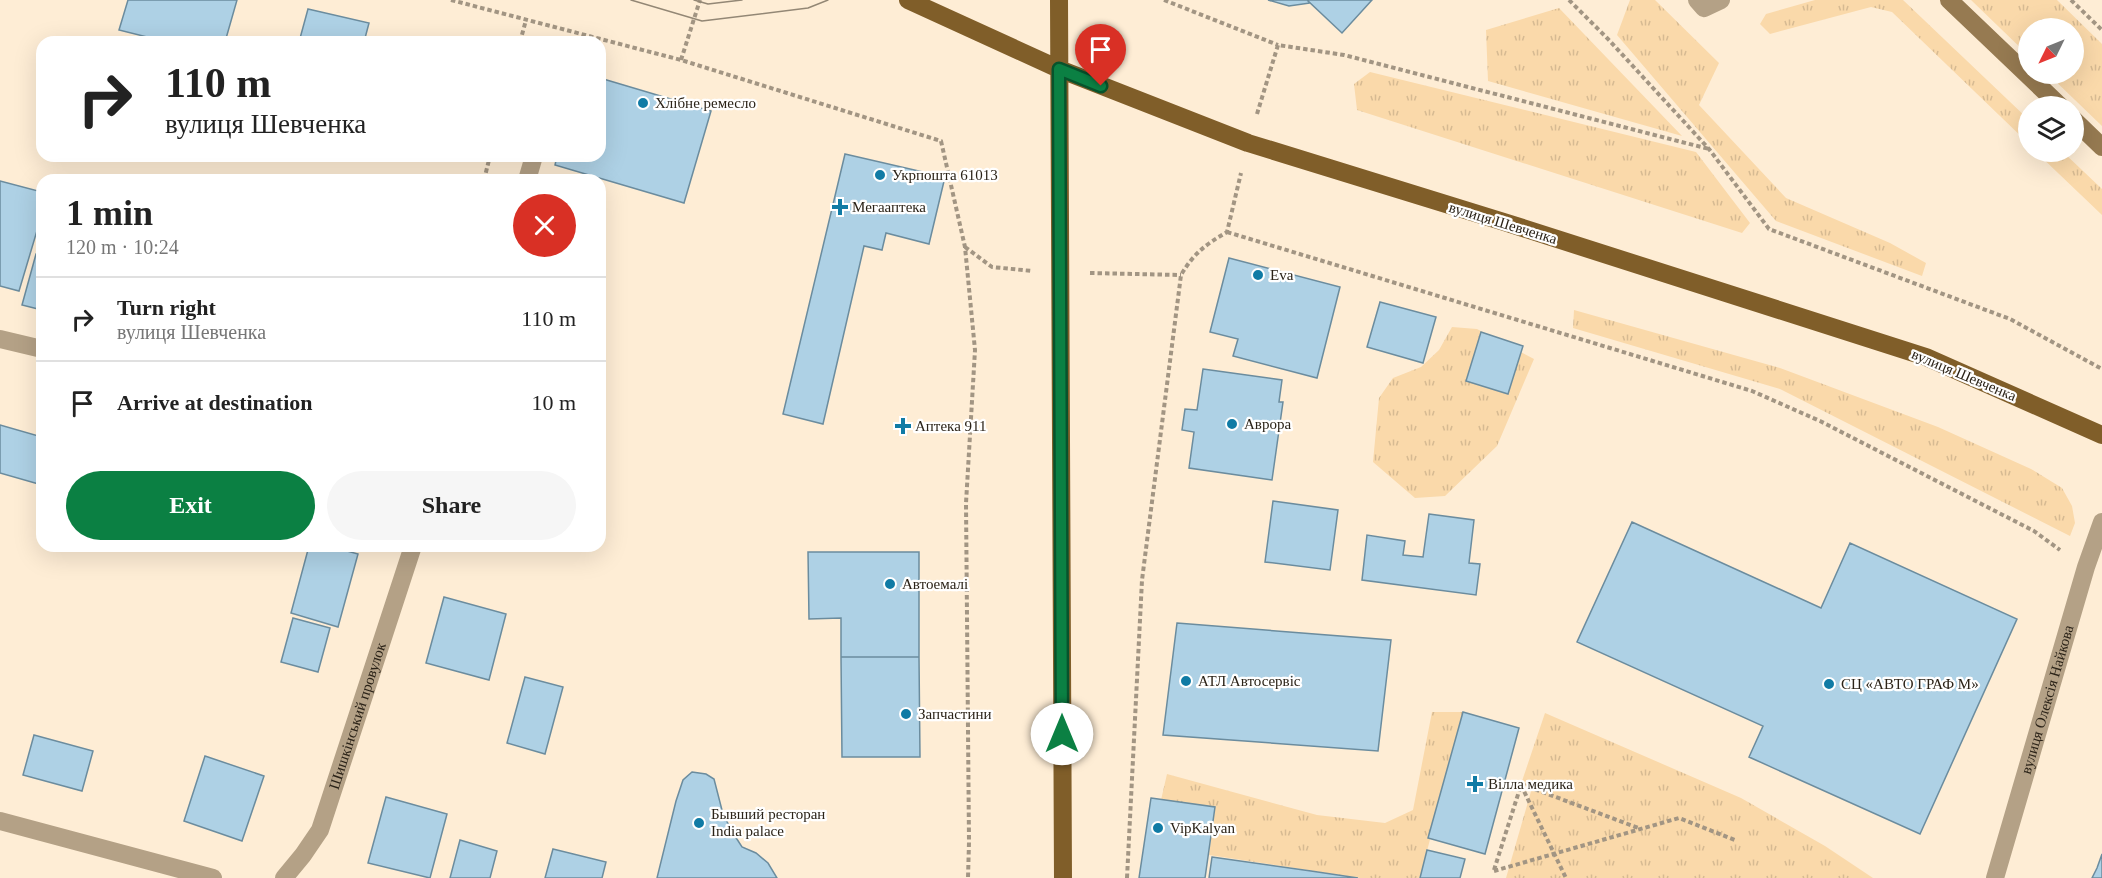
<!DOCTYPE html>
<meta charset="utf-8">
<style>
:root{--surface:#fff;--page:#f6f6f6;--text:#222;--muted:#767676;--line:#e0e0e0;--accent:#0b8043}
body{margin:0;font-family:Georgia,serif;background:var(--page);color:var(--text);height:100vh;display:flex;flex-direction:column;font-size:22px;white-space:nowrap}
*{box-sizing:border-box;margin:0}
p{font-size:20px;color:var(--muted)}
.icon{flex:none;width:33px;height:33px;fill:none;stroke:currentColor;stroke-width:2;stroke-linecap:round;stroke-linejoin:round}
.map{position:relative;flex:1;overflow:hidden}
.panel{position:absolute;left:36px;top:174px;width:570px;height:378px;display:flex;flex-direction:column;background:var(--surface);border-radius:18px;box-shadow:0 6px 24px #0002}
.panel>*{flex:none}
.guide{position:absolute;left:36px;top:36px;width:570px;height:126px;border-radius:18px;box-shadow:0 6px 24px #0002;background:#fff;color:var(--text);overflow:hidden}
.needle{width:39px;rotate:227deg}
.fabs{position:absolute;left:2018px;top:18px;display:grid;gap:12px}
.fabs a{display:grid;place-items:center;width:66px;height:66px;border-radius:50%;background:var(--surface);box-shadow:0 6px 24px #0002;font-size:30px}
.pin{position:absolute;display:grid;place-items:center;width:51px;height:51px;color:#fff;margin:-62px -26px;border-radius:50% 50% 50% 0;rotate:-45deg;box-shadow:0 0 6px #0007}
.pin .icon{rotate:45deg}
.me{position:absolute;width:66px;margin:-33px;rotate:0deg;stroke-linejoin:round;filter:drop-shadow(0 0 4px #0008)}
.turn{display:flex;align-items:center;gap:21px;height:126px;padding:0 30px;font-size:27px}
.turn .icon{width:78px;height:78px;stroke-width:2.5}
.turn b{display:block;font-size:42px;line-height:51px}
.round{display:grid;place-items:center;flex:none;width:63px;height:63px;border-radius:32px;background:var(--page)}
.headline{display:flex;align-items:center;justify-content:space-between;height:102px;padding:0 30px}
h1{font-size:36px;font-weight:700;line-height:45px}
.action{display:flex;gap:12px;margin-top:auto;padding:12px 30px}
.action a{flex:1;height:69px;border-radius:36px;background:var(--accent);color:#fff;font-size:24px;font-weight:700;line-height:69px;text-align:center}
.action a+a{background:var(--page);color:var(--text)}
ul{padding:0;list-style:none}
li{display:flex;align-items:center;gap:18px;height:84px;padding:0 30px;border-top:2px solid var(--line)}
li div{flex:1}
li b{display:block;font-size:22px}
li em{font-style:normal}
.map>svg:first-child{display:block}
.grass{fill:url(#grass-tufts)}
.building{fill:#aed1e5;stroke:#6b8c9e;stroke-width:1.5}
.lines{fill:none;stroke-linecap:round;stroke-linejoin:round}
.path{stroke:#a29583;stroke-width:4;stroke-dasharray:4.5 3;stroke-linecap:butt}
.lane{stroke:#b4a186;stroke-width:18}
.street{stroke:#b4a186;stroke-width:18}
.secondary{stroke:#967a51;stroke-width:18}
.primary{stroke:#805e29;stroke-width:18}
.tram{stroke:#938775;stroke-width:1.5}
.route-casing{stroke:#07532c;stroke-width:15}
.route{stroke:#0b8043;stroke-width:10}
.poi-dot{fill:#107ba5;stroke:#fff;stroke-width:2}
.labels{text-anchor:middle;stroke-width:4.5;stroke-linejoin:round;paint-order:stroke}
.poi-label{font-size:15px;fill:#2b2318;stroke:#fff;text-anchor:start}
.street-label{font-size:15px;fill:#2b2318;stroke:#fff}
</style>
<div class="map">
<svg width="2102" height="878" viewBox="0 0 2102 878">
<defs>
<pattern id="grass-tufts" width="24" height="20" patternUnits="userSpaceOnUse" patternTransform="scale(1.5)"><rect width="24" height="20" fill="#fad9aa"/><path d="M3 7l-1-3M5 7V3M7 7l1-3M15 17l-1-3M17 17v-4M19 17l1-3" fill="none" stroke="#d6ba92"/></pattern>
</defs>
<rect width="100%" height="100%" fill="#feedd5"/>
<path class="grass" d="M1630 0H1655L1719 63 1699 105 1786 198 1890 243 1926 263 1922 276 1776 221 1617 35Z
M1815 0H1903L2028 119V143L1892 12 1871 7 1770 34 1760 24 1766 14Z
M1971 0H2057L2102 44V126L2048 74H2073V28H2028V55Z
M1559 8 1682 136 1488 81 1486 30Z
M1370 72 1696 152 1750 223 1742 233 1357 110 1354 84Z
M2036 152H2063L2102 189V215Z
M1574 310 1780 368 1938 427 2031 469 2062 488 2072 506 2075 523 2070 536 1780 389 1573 328Z
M1452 327 1477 329 1534 359 1497 446 1445 496 1415 498 1373 462 1379 398 1393 378 1421 367 1439 350Z
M1432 712H1463L1420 878H1360L1209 855 1215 808 1161 800 1167 774 1317 815 1385 823 1413 810Z
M1545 713 1741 798 1825 846 1873 878H1506L1532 788 1521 784Z"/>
<path class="building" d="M128 0H237L225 42H167L119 30Z
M1268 0H1307L1310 3 1289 6Z
M1307 0H1372L1342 33Z
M308 9 369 23 364 42H299Z
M600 78 711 111 684 203 555 165 557 156H600Z
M845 154 945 177 929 244 886 233 882 250 864 246 823 424 783 414Z
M0 181 42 192V214L19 291 0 286Z
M36 254 42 255V310L22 305Z
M1229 258 1340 287 1317 378 1233 356 1238 339 1210 332Z
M1380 302 1436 317 1423 363 1367 347Z
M1481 332 1523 346 1508 394 1466 381Z
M1203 369 1282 380 1279 402H1283L1272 480 1189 468 1194 432 1182 430 1185 409 1197 410Z
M0 425 42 437V485L0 473Z
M1273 501 1338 510 1330 570 1265 562Z
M1429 514 1474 520 1469 563 1480 564 1476 595 1362 580 1367 535 1405 541 1403 555 1423 557Z
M1632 522 1821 608 1850 543 2017 619 1920 834 1749 757 1763 726 1577 642Z
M309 546H329L358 554 338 627 291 613Z
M808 552H919V657H841V618L809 619Z
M444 597 506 614 489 680 426 663Z
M293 618 330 628 318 672 281 662Z
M1177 623 1391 640 1378 751 1163 735Z
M841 657H919L920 757H842Z
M525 677 563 687 545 754 507 743Z
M1463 712 1519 728 1485 854 1428 838Z
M34 735 93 751 82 791 23 775Z
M205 756 264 776 242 841 184 821Z
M692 772 706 774 714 779 723 814 733 833 742 847 756 853 768 863 777 878H657L676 801 683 780Z
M386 797 447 814 430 878 368 863Z
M1151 798 1215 807 1205 878H1139Z
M460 840 497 851 490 878H450Z
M553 849 606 862 602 878H545Z
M1427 850 1465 859 1460 878H1420Z
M2102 854V878H2092L2097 868Z
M1212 857 1311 871 1358 878H1209Z"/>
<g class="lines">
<path class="path" d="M451 0 681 60 941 141 965 247 975 350 966 503 969 842 968 878
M1164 0 1278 45
M1569 0 1608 39 1709 149 1769 229 2010 319 2102 369
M2071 0 2102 30
M520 42 526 20
M681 60 700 0
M1257 114 1278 45 1344 55 1709 149
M484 180 490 156
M1227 232 1752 391 1820 421 2034 531 2060 550
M965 247 992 267 1032 271
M1090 273 1181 275
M1521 784 1641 829
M1521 785 1566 878
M1494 870 1521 785
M1494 871 1679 818 1735 840
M1127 878 1142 580 1181 275C1194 253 1205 245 1227 232L1241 173"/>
<path class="lane" d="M1697 0 1704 8 1721 0
M527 180 534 156"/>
<g class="street">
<path d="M0 339 42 349"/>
<path d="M0 821 213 878"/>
<path id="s1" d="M284 878 303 855 320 830 413 546"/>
<path id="s2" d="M1995 878 2086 567 2102 522"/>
</g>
<path class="secondary" d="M1949 0 2060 106
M2073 119 2102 147"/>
<path class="primary" d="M908 0 1059 69 1248 143 1504 222 1926 357 2102 435
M1059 0 1063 878"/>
<path class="tram" d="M631 0 702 21 808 8 828 0
M694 0 708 4 742 0"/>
</g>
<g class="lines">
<g class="route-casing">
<path id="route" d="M1062 734 1059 69 1101 86"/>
</g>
<use href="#route" class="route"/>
</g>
<g class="poi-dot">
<circle cx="643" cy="103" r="6"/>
<circle cx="880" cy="175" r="6"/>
<path d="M837 198h6v6h6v6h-6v6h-6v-6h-6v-6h6z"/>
<circle cx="1258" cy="275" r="6"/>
<circle cx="1232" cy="424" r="6"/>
<path d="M900 417h6v6h6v6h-6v6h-6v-6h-6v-6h6z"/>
<circle cx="890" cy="584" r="6"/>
<circle cx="1186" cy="681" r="6"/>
<circle cx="1829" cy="684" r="6"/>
<circle cx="906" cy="714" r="6"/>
<path d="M1472 775h6v6h6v6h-6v6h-6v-6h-6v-6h6z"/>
<circle cx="699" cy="823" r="6"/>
<circle cx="1158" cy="828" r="6"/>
</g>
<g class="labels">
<g class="poi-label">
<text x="655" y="108">Хлібне ремесло</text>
<text x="892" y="180">Укрпошта 61013</text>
<text x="852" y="212">Мегааптека</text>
<text x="1270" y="280">Eva</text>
<text x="1244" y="429">Аврора</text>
<text x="915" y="431">Аптека 911</text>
<text x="902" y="589">Автоемалі</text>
<text x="1198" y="686">АТЛ Автосервіс</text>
<text x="1841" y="689">СЦ «АВТО ГРАФ М»</text>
<text x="918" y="719">Запчастини</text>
<text x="1488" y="789">Вілла медика</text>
<text x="711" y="819">Бывший ресторан<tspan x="711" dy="17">India palace</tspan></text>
<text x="1170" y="833">VipKalyan</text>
</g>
<g class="street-label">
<text transform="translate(1503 223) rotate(17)" y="5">вулиця Шевченка</text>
<text transform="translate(1964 375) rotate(23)" y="5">вулиця Шевченка</text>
<text dy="5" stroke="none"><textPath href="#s2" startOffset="186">вулиця Олексія Найкова</textPath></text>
<text dy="5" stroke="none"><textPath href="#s1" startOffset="180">Шишкінський провулок</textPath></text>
</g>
</g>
</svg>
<div class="fabs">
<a><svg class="needle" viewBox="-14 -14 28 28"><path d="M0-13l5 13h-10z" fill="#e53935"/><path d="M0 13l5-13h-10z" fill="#767676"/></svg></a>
<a><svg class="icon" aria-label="layers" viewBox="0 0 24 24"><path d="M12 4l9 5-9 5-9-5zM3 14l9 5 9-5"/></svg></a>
</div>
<div class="pin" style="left:1101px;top:86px;background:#d93025"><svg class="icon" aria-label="arrive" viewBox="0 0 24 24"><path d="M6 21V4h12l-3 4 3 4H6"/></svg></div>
<svg class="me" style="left:1062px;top:734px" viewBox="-20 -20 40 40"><circle r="19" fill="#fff"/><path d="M0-13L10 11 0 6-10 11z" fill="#0b8043"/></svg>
<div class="guide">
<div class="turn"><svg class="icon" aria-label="right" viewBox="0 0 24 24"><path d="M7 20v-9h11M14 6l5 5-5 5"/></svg><div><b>110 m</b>вулиця Шевченка</div></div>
</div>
<section class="panel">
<div class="headline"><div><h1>1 min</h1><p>120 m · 10:24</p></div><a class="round" style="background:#d93025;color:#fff"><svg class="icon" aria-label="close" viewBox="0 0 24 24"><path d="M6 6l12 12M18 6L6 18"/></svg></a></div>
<ul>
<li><svg class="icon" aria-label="right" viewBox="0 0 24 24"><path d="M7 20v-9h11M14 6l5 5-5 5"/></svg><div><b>Turn right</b><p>вулиця Шевченка</p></div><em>110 m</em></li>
<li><svg class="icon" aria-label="arrive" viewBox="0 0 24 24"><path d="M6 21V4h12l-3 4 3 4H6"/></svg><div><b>Arrive at destination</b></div><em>10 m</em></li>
</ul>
<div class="action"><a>Exit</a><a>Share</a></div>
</section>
</div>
